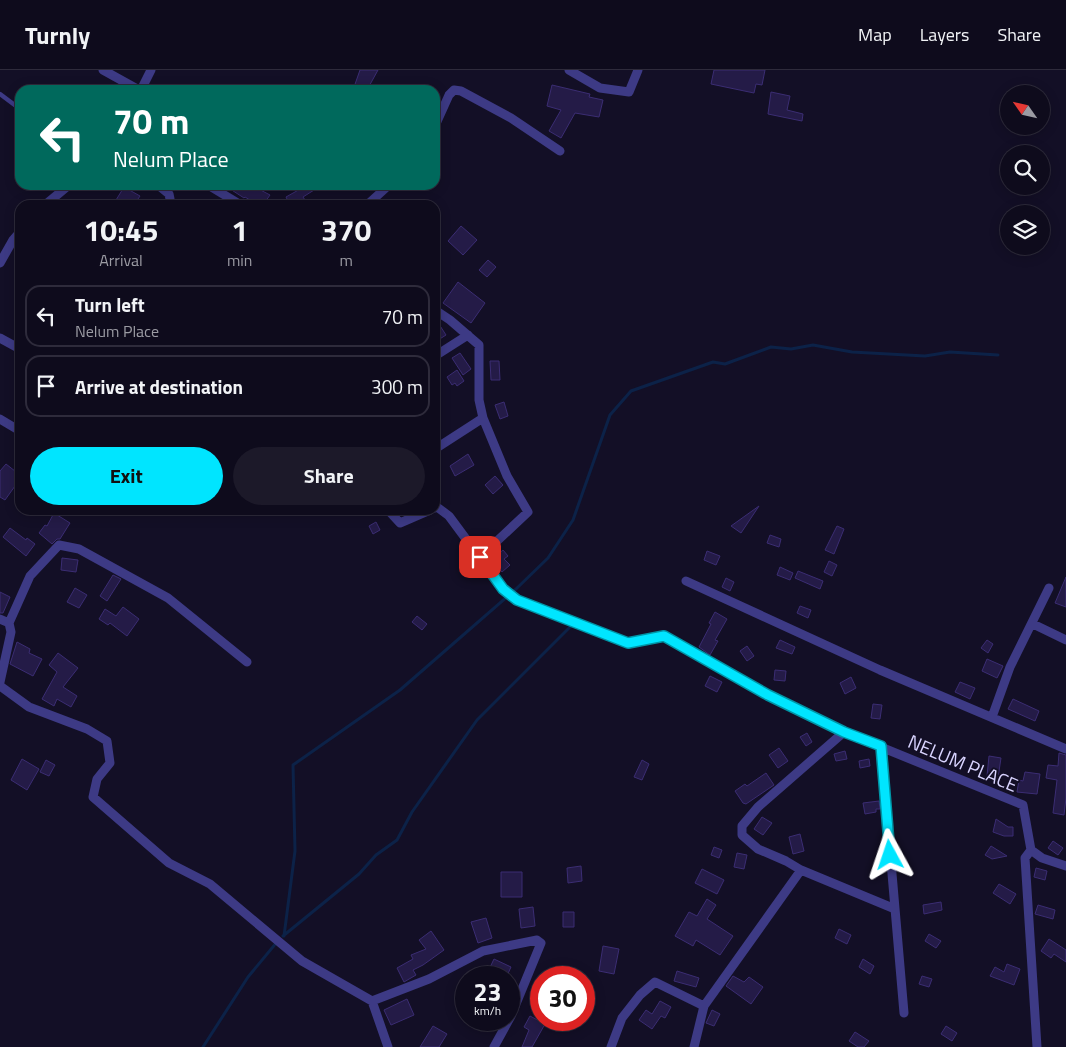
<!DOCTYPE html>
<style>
:root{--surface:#0e0b1c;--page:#1c1929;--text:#f1f3f6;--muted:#9b9ba3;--line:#2e2b3b;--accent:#00e5ff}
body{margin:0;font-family:"Titillium Web",sans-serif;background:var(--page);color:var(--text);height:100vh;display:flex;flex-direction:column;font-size:19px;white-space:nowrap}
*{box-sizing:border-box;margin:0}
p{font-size:16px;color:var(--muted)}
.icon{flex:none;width:28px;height:28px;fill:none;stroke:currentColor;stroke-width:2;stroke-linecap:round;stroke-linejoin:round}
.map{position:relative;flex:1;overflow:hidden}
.panel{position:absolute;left:15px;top:130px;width:425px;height:315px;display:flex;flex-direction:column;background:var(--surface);border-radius:15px;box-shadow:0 2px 12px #0003,0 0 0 1px var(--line)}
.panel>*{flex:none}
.hud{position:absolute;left:15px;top:15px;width:425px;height:105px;border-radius:15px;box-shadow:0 2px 12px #0003,0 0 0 1px var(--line);background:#00695c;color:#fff;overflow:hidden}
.needle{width:32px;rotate:304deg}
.buttons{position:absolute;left:1000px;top:15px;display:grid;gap:10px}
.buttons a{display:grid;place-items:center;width:50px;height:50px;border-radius:50%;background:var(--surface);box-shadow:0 2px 12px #0003,0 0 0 1px var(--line);font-size:25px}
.speed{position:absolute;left:455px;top:896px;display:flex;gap:10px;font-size:25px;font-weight:700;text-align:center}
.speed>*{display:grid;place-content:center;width:65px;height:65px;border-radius:50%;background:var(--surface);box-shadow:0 2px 12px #0003,0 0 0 1px var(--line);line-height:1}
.speed small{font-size:12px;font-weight:400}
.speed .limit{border:8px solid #d22;background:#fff;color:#111}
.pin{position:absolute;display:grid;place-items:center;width:42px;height:42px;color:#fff;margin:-21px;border-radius:10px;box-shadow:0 2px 8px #0006}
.me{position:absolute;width:55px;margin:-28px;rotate:355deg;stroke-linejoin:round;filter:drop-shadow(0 0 4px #0008)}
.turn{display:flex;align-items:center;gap:18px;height:105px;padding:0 15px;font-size:22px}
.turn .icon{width:65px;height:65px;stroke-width:2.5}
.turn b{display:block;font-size:35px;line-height:42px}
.eta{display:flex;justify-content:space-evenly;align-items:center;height:85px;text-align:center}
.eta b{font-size:30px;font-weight:700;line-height:35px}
.cta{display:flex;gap:10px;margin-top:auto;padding:10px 15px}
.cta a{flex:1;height:58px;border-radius:30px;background:var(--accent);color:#111;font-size:20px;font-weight:700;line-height:58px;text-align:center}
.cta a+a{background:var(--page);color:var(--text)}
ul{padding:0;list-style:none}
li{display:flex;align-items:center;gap:15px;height:62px;margin:0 10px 8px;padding:0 5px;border:2px solid var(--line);border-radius:15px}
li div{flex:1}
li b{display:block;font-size:19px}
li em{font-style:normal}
header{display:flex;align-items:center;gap:30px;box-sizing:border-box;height:70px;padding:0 25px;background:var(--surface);border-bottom:1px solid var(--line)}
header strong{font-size:24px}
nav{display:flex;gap:28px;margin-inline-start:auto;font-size:18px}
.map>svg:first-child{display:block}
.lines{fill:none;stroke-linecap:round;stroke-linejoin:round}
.stream{stroke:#0c2248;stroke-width:3}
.building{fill:#241b47;stroke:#3b2d73}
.service{stroke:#3d3a85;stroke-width:4.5}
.minor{stroke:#3d3a85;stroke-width:9}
.route-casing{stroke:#0095a6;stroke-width:12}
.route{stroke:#00e5ff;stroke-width:9}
.labels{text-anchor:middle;stroke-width:4;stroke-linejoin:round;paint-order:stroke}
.street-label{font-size:19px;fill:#d9d4ff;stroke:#130f26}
</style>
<header>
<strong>Turnly</strong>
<nav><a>Map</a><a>Layers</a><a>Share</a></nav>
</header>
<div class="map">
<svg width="1066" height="977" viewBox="0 0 1066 977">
<rect width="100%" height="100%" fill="#130f26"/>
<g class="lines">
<path class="stream" d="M283 866 359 804 376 785 397 770 412 742 477 650 571 556
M284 866 295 781 293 695 400 620 516 519 548 488 573 450 610 345 631 321 713 292 725 294 771 277 791 279 813 275 852 282 925 286 950 282 998 285
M203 977 248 907 277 872"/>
</g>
<path class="building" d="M360 0H378L367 20H353Z
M714 0H765L762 15 756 14 754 23 711 14Z
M552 15 590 24 589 27 603 30 599 47 575 43 561 68 549 61 561 40 547 36Z
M771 22 790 26 787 40 803 44 802 51 768 44Z
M224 115H251L270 125 263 135H258L245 127 244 128Z
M300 115H322L303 127 305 130 296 135H290L286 127 302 118Z
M124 117 140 126 134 135H113Z
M461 156 477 170 463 185 448 171Z
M488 190 496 197 487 207 479 200Z
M458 212 485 233 471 253 443 233Z
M435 248 446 265 435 272Z
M460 283 471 299 463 305 452 288Z
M490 291H499L500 310H491Z
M457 300 464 311 457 316 455 313 452 315 447 307Z
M504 332 508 346 500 349 495 335Z
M468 384 474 395 455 406 450 396Z
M6 394 20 405V409L5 430 0 427V401Z
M495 406 503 415 493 424 485 415Z
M759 436 741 463 731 456Z
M54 443 70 453 60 469H57L52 474 39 463 45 455 47 456Z
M376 452 380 460 373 464 369 456Z
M837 456 844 459 834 484 825 480Z
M10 458 26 470 27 468 35 474 26 486 3 467Z
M770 465 781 469 779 477 767 473Z
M503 480 508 486 504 489 510 495 502 502 496 496 495 497 490 491Z
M707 481 720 486 716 495 704 490Z
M62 488 78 490 76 502 61 500Z
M829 491 837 495 832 506 824 502Z
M780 497 793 503 790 510 777 505Z
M798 501 823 511 820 519 795 508Z
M113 505 121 509 107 531 100 526Z
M1066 507V537L1055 533Z
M726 508 734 512 730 521 722 517Z
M75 518 87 525 79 538 67 532Z
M0 522 10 527 3 543H0Z
M800 536 811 540 808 548 797 543Z
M123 537 139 549 127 566 110 553 108 555 99 549 105 539 116 546Z
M715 542 727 549 715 570 718 571 710 585 699 577 711 554 709 553Z
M417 546 427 554 422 560 412 552Z
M780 570 795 577 792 584 776 578Z
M987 570 993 574 988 583 981 578Z
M17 572 30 579 29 583 42 589 33 606 10 594Z
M747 576 754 586 747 591 740 581Z
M58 583 78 598 63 617 77 626 71 637 57 629 54 636 42 629 57 602 49 595Z
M987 589 1003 596 997 608 982 601Z
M775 600 786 601 785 611 774 610Z
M710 606 722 612 717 622 705 616Z
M851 607 856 618 845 624 840 613Z
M960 612 975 618 970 629 955 622Z
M1013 629 1039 641 1035 651 1008 639Z
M873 634 882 635 880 649 871 648Z
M807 663 812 672 806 676 800 667Z
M779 678 788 691 778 698 769 685Z
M845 681 847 689 836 691 834 684Z
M1059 683 1066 685V728L1064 745 1053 743 1057 710 1046 708 1048 695 1058 696Z
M989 686 1001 688 998 708 987 706Z
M22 689 39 699 27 720 11 710Z
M869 689 870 696 860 698 859 691Z
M46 690 55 695 49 706 40 702Z
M642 690 649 694 642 710 634 707Z
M1025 702 1040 704 1037 724 1017 722 1019 710 1023 711Z
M766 703 774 715 746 734 743 733 735 721 745 714 747 716Z
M879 731 880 739H876V742L865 744 863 733Z
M762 747 772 753 763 765 754 759Z
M996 749 1008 757H1013V766H1004L993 762Z
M800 764 804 781 793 784 789 767Z
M1053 771 1063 778 1058 785 1048 778Z
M991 776 1007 786 992 789 985 785Z
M714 777 722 780 719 788 711 785Z
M737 783 747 785 744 799 734 797Z
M581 796 582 811 568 813 567 798Z
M1036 798 1047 801 1045 810 1034 807Z
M702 799 724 810 717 824 695 813Z
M501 802H522V827H501Z
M999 814 1016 824 1010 834 993 823Z
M707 829 716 835 707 849 733 866 720 885 696 870 693 876 675 866 689 842 697 846Z
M941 832 942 840 924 844 923 835Z
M1038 835 1055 840 1053 849 1035 844Z
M533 837 535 856 521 858 519 839Z
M563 842H574V857H563Z
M486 848 492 868 478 873 471 852Z
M839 859 851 865 847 874 835 868Z
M431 861 444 880 423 895 413 900 416 905 404 912 397 898 413 889 411 885 426 879 419 870Z
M929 864 941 871 936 878 925 871Z
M1049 869 1066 880V892L1054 884 1051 888 1041 881Z
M603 876 619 879 614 904 599 901Z
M494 889 511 897 506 908H485Z
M863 889 874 896 870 904 859 897Z
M1007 894 1020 899 1014 915 990 906 995 897 1004 902Z
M677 901 699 908 696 917 674 911Z
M733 906 744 912 749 907 763 917 751 934 726 916Z
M922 906 932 909 929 917 919 914Z
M407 929 414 945 391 955 384 940Z
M660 931 671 937 665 948 661 946 652 959 639 950 646 940 652 944Z
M712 940 720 944 714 956 706 953Z
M530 946 545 954 532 977H522L529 960 524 957Z
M433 956 447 964 439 977H420Z
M946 956 957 963 952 971 941 964Z
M855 962 869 971 864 977H858L849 971Z"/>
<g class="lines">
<path class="service" d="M0 24 20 39"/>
<path class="minor" d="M103 0 139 20
M569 0 600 18 629 22 638 0
M141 20 151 0
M435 56 449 25 454 20 461 21 511 48 560 81
M158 115 169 124 170 129 168 135
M208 115 241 135
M45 135 69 115
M367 135 389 115
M0 193 13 170 20 162
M435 240 450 250 479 275V330L483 348 507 406 528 442 480 487
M0 268 20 279
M435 286 468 265
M0 349 20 361
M435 379 483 348
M435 438 437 437 449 446 503 519 517 530 628 573 664 566 768 625 844 662 1023 735 1031 780 1042 788 1066 796
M388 440 400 453 430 440
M686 511 880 600 1066 679
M0 549 9 553
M1033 554 1066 570
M0 612 11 562 9 553 30 506 59 475 79 479 168 528 247 592
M0 616 29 637 87 659 107 671 110 693 97 709 93 727 169 793 210 814 302 891 372 931 388 977
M992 647 1010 597 1049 518
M881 676 904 943
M1031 780 1025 788 1037 977
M801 800 895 839
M372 931 429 909 483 881 537 870 541 873 511 946 494 977
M704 936 801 800 786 791 758 779 742 765V756L758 737 844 662
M611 977 622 948 640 925 655 912 704 936 694 977"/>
</g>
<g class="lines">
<g class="route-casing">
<path id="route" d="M480 487 503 519 517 530 628 573 664 566 768 625 844 662 881 676 890 785"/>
</g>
<use href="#route" class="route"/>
</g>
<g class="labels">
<g class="street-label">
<text transform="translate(963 693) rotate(23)" y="7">NELUM PLACE</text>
</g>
</g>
</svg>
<div class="buttons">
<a><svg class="needle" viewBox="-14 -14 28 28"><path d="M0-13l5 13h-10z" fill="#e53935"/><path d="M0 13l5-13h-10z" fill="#9b9ba3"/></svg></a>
<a><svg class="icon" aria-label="search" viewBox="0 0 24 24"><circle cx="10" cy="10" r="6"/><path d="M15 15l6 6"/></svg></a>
<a><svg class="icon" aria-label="layers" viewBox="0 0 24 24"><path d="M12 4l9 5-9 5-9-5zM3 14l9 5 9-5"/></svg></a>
</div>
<div class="speed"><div>23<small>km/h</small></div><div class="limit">30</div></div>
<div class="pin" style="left:480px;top:487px;background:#d93025"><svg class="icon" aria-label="arrive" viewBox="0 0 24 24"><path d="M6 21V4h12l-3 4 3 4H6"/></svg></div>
<svg class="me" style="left:890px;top:785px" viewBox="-20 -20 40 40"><path d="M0-17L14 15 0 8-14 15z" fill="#00e5ff" stroke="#fff" stroke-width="4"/></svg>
<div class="hud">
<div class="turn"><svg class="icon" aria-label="left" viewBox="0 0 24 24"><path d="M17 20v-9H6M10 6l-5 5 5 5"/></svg><div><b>70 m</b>Nelum Place</div></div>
</div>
<section class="panel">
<div class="eta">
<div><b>10:45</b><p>Arrival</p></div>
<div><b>1</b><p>min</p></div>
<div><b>370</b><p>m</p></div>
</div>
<ul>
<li><svg class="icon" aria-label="left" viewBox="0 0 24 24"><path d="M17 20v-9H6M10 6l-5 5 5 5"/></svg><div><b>Turn left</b><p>Nelum Place</p></div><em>70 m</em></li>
<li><svg class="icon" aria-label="arrive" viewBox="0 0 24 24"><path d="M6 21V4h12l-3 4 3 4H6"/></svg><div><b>Arrive at destination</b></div><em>300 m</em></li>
</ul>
<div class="cta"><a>Exit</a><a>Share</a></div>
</section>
</div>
